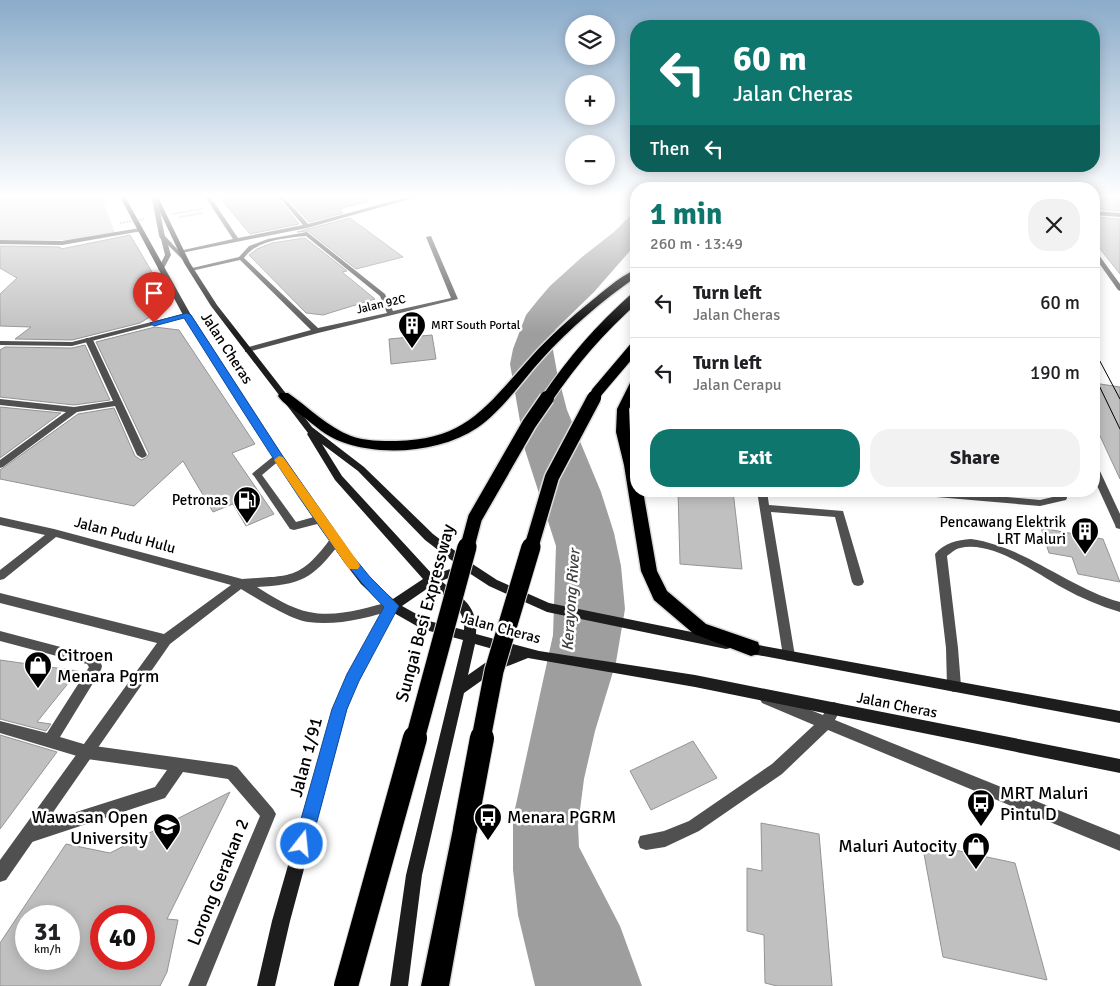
<!DOCTYPE html>
<meta charset="utf-8">
<style>
:root{--surface:#fff;--page:#f2f2f2;--text:#202124;--muted:#757577;--line:#e0e0e0;--accent:#0f766e}
body{margin:0;font-family:Signika,sans-serif;background:var(--page);color:var(--text);height:100vh;display:flex;flex-direction:column;font-size:19px;white-space:nowrap}
*{box-sizing:border-box;margin:0}
p{font-size:16px;color:var(--muted)}
.icon{flex:none;width:28px;height:28px;fill:none;stroke:currentColor;stroke-width:2;stroke-linecap:round;stroke-linejoin:round}
.map{position:relative;flex:1;overflow:hidden}
.details{position:absolute;left:630px;top:182px;width:470px;height:315px;display:flex;flex-direction:column;background:var(--surface);border-radius:20px;box-shadow:0 2px 12px #0003}
.details>*{flex:none}
.hud{position:absolute;left:630px;top:20px;width:470px;height:152px;border-radius:20px;box-shadow:0 2px 12px #0003;background:#0f766e;color:#fff;overflow:hidden}
.buttons{position:absolute;left:565px;top:15px;display:grid;gap:10px}
.buttons a{display:grid;place-items:center;width:50px;height:50px;border-radius:50%;background:var(--surface);box-shadow:0 2px 12px #0003;font-size:25px}
.speed{position:absolute;left:15px;top:905px;display:flex;gap:10px;font-size:25px;font-weight:700;text-align:center}
.speed>*{display:grid;place-content:center;width:65px;height:65px;border-radius:50%;background:var(--surface);box-shadow:0 2px 12px #0003;line-height:1}
.speed small{font-size:12px;font-weight:400}
.speed .limit{border:8px solid #d22;background:#fff;color:#111}
.pin{position:absolute;display:grid;place-items:center;width:42px;height:42px;color:#fff;margin:-51px -21px;border-radius:50% 50% 50% 0;rotate:-45deg;box-shadow:0 0 5px #0007}
.pin .icon{rotate:45deg}
.me{position:absolute;width:55px;margin:-28px;rotate:16deg;stroke-linejoin:round;filter:drop-shadow(0 0 4px #0008)}
.turn{display:flex;align-items:center;gap:18px;height:105px;padding:0 20px;font-size:22px}
.turn .icon{width:65px;height:65px;stroke-width:2.5}
.turn b{display:block;font-size:35px;line-height:42px}
.then{display:flex;align-items:center;height:48px;padding:0 20px;background:#0003;gap:10px;font-size:19px}
.round{display:grid;place-items:center;flex:none;width:52px;height:52px;border-radius:20px;background:var(--page)}
.summary{display:flex;align-items:center;justify-content:space-between;height:85px;padding:0 20px}
h1{font-size:30px;font-weight:700;line-height:38px;color:var(--accent)}
.primary-button{display:flex;gap:10px;margin-top:auto;padding:10px 20px}
.primary-button a{flex:1;height:58px;border-radius:20px;background:var(--accent);color:#fff;font-size:20px;font-weight:700;line-height:58px;text-align:center}
.primary-button a+a{background:var(--page);color:var(--text)}
ul{padding:0;list-style:none}
li{display:flex;align-items:center;gap:15px;height:70px;padding:0 20px;border-top:1px solid var(--line)}
li div{flex:1}
li b{display:block;font-size:19px}
li em{font-style:normal}
.map>svg:first-child{display:block}
.green{fill:#d7d7d7}
.water{fill:#9e9e9e}
.building{fill:#c0c0c0;stroke:#949494;fill-rule:evenodd}
.lines{fill:none;stroke-linecap:round;stroke-linejoin:round}
.highway-casing{stroke:#dbdbdb;stroke-width:3}
.path{stroke:#727272;stroke-width:2;stroke-dasharray:0.5 1;stroke-linecap:butt}
.lane{fill:#505050;fill-rule:evenodd}
.street{fill:#505050;fill-rule:evenodd}
.secondary{fill:#1d1d1d;fill-rule:evenodd}
.highway{fill:#000;fill-rule:evenodd}
.tram{stroke:#000;stroke-width:1}
.highway-bridge-far3-casing{stroke:#dbdbdb;stroke-width:13;stroke-linecap:butt}
.highway-bridge-far2-casing{stroke:#dbdbdb;stroke-width:17;stroke-linecap:butt}
.highway-bridge-far1-casing{stroke:#dbdbdb;stroke-width:21;stroke-linecap:butt}
.highway-bridge-casing{stroke:#dbdbdb;stroke-width:26;stroke-linecap:butt}
.path-bridge{stroke:#727272;stroke-width:2;stroke-dasharray:0.5 1;stroke-linecap:butt}
.lane-bridge{stroke:#505050;stroke-width:5.5}
.highway-bridge-far3{stroke:#000;stroke-width:11}
.highway-bridge-far2{stroke:#000;stroke-width:14}
.highway-bridge-far1{stroke:#000;stroke-width:19}
.highway-bridge{stroke:#000;stroke-width:24}
.route{fill:#1a73e8;stroke:#114b97}
.slow{fill:#f59e0b}
.labels{text-anchor:middle;stroke-width:5;stroke-linejoin:round;paint-order:stroke}
.far-street-label{font-size:12px;fill:#000;stroke:#fff}
.far-poi-label{font-size:12px;fill:#000;stroke:#fff;text-anchor:start}
.street-label{font-size:15px;fill:#000;stroke:#fff}
.poi-label{font-size:15px;fill:#000;stroke:#fff;text-anchor:end}
.water-label{font-size:16px;font-style:italic;fill:#3f3f3f;stroke:#fff}
.near-street-label{font-size:18px;fill:#000;stroke:#fff}
.near-poi-label{font-size:18px;fill:#000;stroke:#fff;text-anchor:start}
</style>
<div class="map">
<svg width="1120" height="986" viewBox="0 0 1120 986">
<rect width="100%" height="100%" fill="#fff"/>
<path class="green" d="M0 195H101L115 233 73 240H0Z"/>
<path class="water" d="M636 210V244L594 292 555 330 553 350 557 372 567 410 601 492 614 533 621 566 625 609 616 662 595 731 584 779 578 825 579 847 620 926 642 986H535L518 915 513 870V818L553 635 556 546 525 450 510 364 513 349 526 315 538 300 550 286 582 257 614 232Z"/>
<path class="building" d="M218 195H275L299 224 250 234Z
M285 195H368L369 201 339 209 343 213 309 222Z
M1094 197 1120 200V211L1094 209Z
M1094 217 1120 219V274L1094 241Z
M350 218 403 257 356 269 308 231 297 232Z
M130 235 171 304 140 323 72 340 15 339 31 327 0 326V294L17 278 0 268V246L60 247 61 249Z
M305 238 347 271 342 272 375 299 323 315 306 313 249 255 257 249 272 243Z
M155 327 179 330 255 444 232 453 274 514 246 526 233 504 213 512 183 461 134 506 0 479V470L78 414 114 408 135 456 141 460 146 458 149 454 96 342Z
M432 335 436 359 391 364 389 339Z
M85 345 110 400 74 405 0 397V350L5 347 72 348Z
M1094 383 1120 387V479L1094 423Z
M0 407 61 413 0 458Z
M678 491H733L742 569 680 564Z
M1041 528 1103 539 1120 582 1078 574 1072 557 1049 553Z
M0 660 78 671 37 722 51 724 46 731 0 719Z
M0 735 57 752 0 829Z
M693 741 717 778 651 810 630 771Z
M230 792 167 919 178 920 167 972 160 986H0V943L66 844 110 853ZM26 916H69V959H26ZM101 916H144V959H101Z
M761 823 819 834 832 986H777L765 983 764 935 747 931V868L762 871Z
M922 843 1015 863 1047 980 943 957Z"/>
<g class="lines">
<g class="highway-casing">
<path id="highway" d="M636 270V277C602 301 570 328 542 359 521 382 503 410 477 428 441 452 383 457 342 442 327 437 314 425 301 415 294 409 283 404 278 396L280 393H288C308 407 328 427 351 436 365 441 381 441 396 441 462 440 483 411 524 365 542 344 562 325 584 307 597 297 620 275 636 270Z
M636 379V395L629 409 630 432 636 458V491H643L657 571 667 591 706 624 758 642 760 648 758 654 751 656 694 634 654 600 641 571 624 465 616 432 617 409 630 383Z
M465 817 473 821 477 829 449 986H421L453 829 457 821Z"/>
</g>
<path class="path" d="M179 217 203 213"/>
<path class="lane" d="M204 195H209L238 238 303 225 277 195H282L308 224 415 195H424L307 228 181 253 187 259 184 261 168 245 171 255 163 270H159L158 269 165 255 160 235H164L179 251 233 239Z
M1094 211 1120 213V217L1094 215Z
M140 228 143 230 142 231 62 245 0 244V240L62 241Z
M307 232 385 294 393 311 451 298 426 237 431 236 458 299 318 333 248 352H245V348L311 330 240 260 191 271 188 269 239 257 249 246 268 239ZM306 236 380 296 387 313 318 328 244 258C256 240 286 238 306 236Z
M1094 250 1096 251 1120 284V291L1118 290 1094 256Z
M86 338H89L93 340 147 455 145 457 142 458 137 455 115 406 77 412 3 467 0 468V460L66 412 0 405V399L74 407 113 401 85 340Z
M278 454 281 455 283 457 281 459 262 475 296 522 321 515 325 516 326 519 325 522 294 530 290 529 254 476 252 474 254 472 275 455Z
M1094 466 1099 469 1120 514V529L1116 528 1115 525 1094 479Z
M757 491H767L769 505 843 511 864 582 862 585 858 586 854 585 852 582 835 517 771 512 795 656 793 660 789 661 785 660 783 656Z
M896 491H943L1040 500 1057 496 1056 491H1066L1067 498 1066 500 1040 506 901 494Z
M971 539C1026 547 1067 587 1120 602V612C1100 606 1081 598 1063 588 1036 573 992 540 960 548 955 549 951 553 947 556L958 648 961 686 959 690 954 692 949 690 947 686 946 648 935 554C944 543 957 540 971 539Z
M0 631 91 655C97 657 100 660 102 666L101 670 60 737 87 745 232 765 237 767 273 809 276 814 206 986H188L260 816 228 779 183 772 165 798 29 843 23 841 21 835 23 829 29 827 155 787 167 770 87 759 0 733V721L47 733 89 667 87 664 0 641Z
M767 693 823 715 829 704 834 702 839 704 841 708 835 720 1120 835V851L828 730 782 774 699 831 665 847 646 850 640 848 638 842 640 836 664 831 689 821 772 764 814 725 762 703 760 699 762 695Z"/>
<path class="street" d="M187 313 191 315 189 316 72 346 0 345V341L72 342Z
M0 517 54 529 242 579C291 575 299 581 331 538H339L340 541 339 544C313 579 300 585 257 587 271 596 292 609 309 612 336 618 366 608 392 601L396 603 398 606 396 609C368 618 337 626 308 622 289 619 258 599 241 589L170 644 6 880 0 882V860L157 643 0 603V593L164 634 231 585 56 537 4 579 0 580V570L45 535 0 525Z"/>
<path class="secondary" d="M119 195H124L191 315 282 455 352 556 369 578 393 599 423 579 335 480 307 434 308 433 211 306 184 263 152 195H157L190 263 217 305 312 427 364 467 433 534 471 563 497 580 549 603 726 639 730 640 732 644 730 648 726 649 547 612 489 586 466 571 441 581C461 597 478 605 476 634L539 651 695 675 1120 759V773L695 687 528 658 495 671 464 693 422 875 408 986H390L406 875 463 640 422 629 394 613 358 681 347 709 290 921 275 986H257L272 921 333 709 347 675 385 607 361 584 344 562 273 457 183 315ZM322 444 358 471 425 540 459 566 433 575 342 476ZM431 586C446 598 466 608 464 630L429 621 402 606ZM475 644 511 654 485 663 468 675Z
M747 643 1120 711V723L747 653 743 652 741 648 743 644Z"/>
<use href="#highway" class="highway"/>
<path class="tram" d="M1094 350 1120 399
M1094 375 1120 429"/>
<g class="highway-bridge-far3-casing">
<path id="highway-bridge-far3" d="M546 400C574 359 599 330 636 297
M593 400 597 392 636 346"/>
</g>
<g class="highway-bridge-far2-casing">
<path id="highway-bridge-far2" d="M467 548 475 518 529 424 547 398
M531 548 552 477 594 398"/>
</g>
<g class="highway-bridge-far1-casing">
<path id="highway-bridge-far1" d="M415 739 467 547
M481 739 494 671 531 547"/>
</g>
<g class="highway-bridge-casing">
<path id="highway-bridge" d="M465 829 482 738
M346 986 415 738"/>
</g>
<path class="path-bridge" d="M172 214 201 209
M120 223 144 219"/>
<path class="lane-bridge" d="M154 195 162 236"/>
<use href="#highway-bridge-far3" class="highway-bridge-far3"/>
<use href="#highway-bridge-far2" class="highway-bridge-far2"/>
<use href="#highway-bridge-far1" class="highway-bridge-far1"/>
<use href="#highway-bridge" class="highway-bridge"/>
</g>
<linearGradient id="sky" x2="0" y2="1"><stop stop-color="#8aabca"/><stop offset="0.59" stop-color="#fff"/><stop offset="1" stop-color="#fff" stop-opacity="0"/></linearGradient>
<rect width="1120" height="333" fill="url(#sky)"/>
<path class="route" d="M187 313 191 315 282 455 352 555 370 577 399 606 359 681 347 709 311 844 309 851 302 853 296 851 294 844 332 709 347 674 384 607C351 574 326 536 299 497 259 438 222 378 184 318L154 326 150 323Z"/>
<path class="slow" d="M279 456 283 457 358 562 360 566 358 569H349L274 460Z"/>
<defs>
<g id="building-pin" transform="scale(1.4375)"><path d="M0 17L-7.5 6A9.5 9.5 0 1 1 7.5 6Z" fill="#000" stroke="#fff"/><path d="M-4-6H4V6H1V3H-1V6H-4ZM-2.5-4.3h1.7v1.8h-1.7ZM.8-4.3h1.7v1.8H.8ZM-2.5-1h1.7V.8h-1.7ZM.8-1h1.7V.8H.8Z" fill="#fff"/></g>
<g id="fuel-pin" transform="scale(1.4375)"><path d="M0 17L-7.5 6A9.5 9.5 0 1 1 7.5 6Z" fill="#000" stroke="#fff"/><path d="M-5.5-6h7V0h2V4h1.3V-2.5L3-4.5l.8-.8L6-3V5H2.5V1h-1V6h-7ZM-4.2-4.7v3.2H.2V-4.7Z" fill="#fff"/></g>
<g id="shop-pin" transform="scale(1.4375)"><path d="M0 17L-7.5 6A9.5 9.5 0 1 1 7.5 6Z" fill="#000" stroke="#fff"/><path d="M-5-2.5h2.3a2.7 3.5 0 0 1 5.4 0H5L5.5 6h-11ZM-1.5-2.5h3a1.5 2.3 0 0 0-3 0Z" fill="#fff"/></g>
<g id="bus-pin" transform="scale(1.4375)"><path d="M0 17L-7.5 6A9.5 9.5 0 1 1 7.5 6Z" fill="#000" stroke="#fff"/><path d="M-5-6H5V4H4V6H2V4H-2V6H-4V4H-5ZM-3.5-4V0h7V-4ZM-3.5 1.2v1.5H-2V1.2ZM2 1.2v1.5H3.5V1.2Z" fill="#fff"/></g>
<g id="university-pin" transform="scale(1.4375)"><path d="M0 17L-7.5 6A9.5 9.5 0 1 1 7.5 6Z" fill="#000" stroke="#fff"/><path d="M0-5L7-2L0 1L-7-2ZM-4 1L0 2.5L4 1V4Q0 6-4 4Z" fill="#fff"/></g>
</defs>
<g fill-rule="evenodd">
<use href="#building-pin" x="412" y="325"/>
<use href="#fuel-pin" x="247" y="500"/>
<use href="#building-pin" x="1085" y="531"/>
<use href="#shop-pin" x="38" y="665"/>
<use href="#bus-pin" x="981" y="803"/>
<use href="#bus-pin" x="488" y="817"/>
<use href="#university-pin" x="167" y="827"/>
<use href="#shop-pin" x="976" y="846"/>
</g>
<g class="labels">
<g class="far-street-label">
<text transform="translate(381 304) rotate(-13)" y="4">Jalan 92C</text>
</g>
<g class="far-poi-label">
<text x="431" y="329">MRT South Portal</text>
</g>
<g class="street-label">
<text transform="translate(227 348) rotate(57)" y="5">Jalan Cheras</text>
<text transform="translate(125 535) rotate(15)" y="5">Jalan Pudu Hulu</text>
<text transform="translate(501 628) rotate(15)" y="5">Jalan Cheras</text>
<text transform="translate(897 705) rotate(11)" y="5">Jalan Cheras</text>
</g>
<g class="poi-label">
<text x="228" y="505">Petronas</text>
<text x="1066" y="527">Pencawang Elektrik<tspan x="1066" dy="17">LRT Maluri</tspan></text>
</g>
<g class="water-label">
<text transform="translate(570 600) rotate(-86)" y="6">Kerayong River</text>
</g>
<g class="near-street-label">
<text transform="translate(425 613) rotate(-75)" y="6">Sungai Besi Expressway</text>
<text transform="translate(306 757) rotate(-75)" y="6">Jalan 1/91</text>
<text transform="translate(218 882) rotate(-68)" y="6">Lorong Gerakan 2</text>
</g>
<g class="near-poi-label">
<text x="57" y="661">Citroen<tspan x="57" dy="21">Menara Pgrm</tspan></text>
<text x="1000" y="799">MRT Maluri<tspan x="1000" dy="21">Pintu D</tspan></text>
<text x="148" y="823" text-anchor="end">Wawasan Open<tspan x="148" dy="21">University</tspan></text>
<text x="507" y="823">Menara PGRM</text>
<text x="957" y="852" text-anchor="end">Maluri Autocity</text>
</g>
</g>
</svg>
<div class="buttons">
<a><svg class="icon" aria-label="layers" viewBox="0 0 24 24"><path d="M12 4l9 5-9 5-9-5zM3 14l9 5 9-5"/></svg></a>
<a>+</a>
<a>−</a>
</div>
<div class="speed"><div>31<small>km/h</small></div><div class="limit">40</div></div>
<div class="pin" style="left:154px;top:323px;background:#d93025"><svg class="icon" aria-label="arrive" viewBox="0 0 24 24"><path d="M6 21V4h12l-3 4 3 4H6"/></svg></div>
<svg class="me" style="left:302px;top:844px" viewBox="-20 -20 40 40"><circle r="17" fill="#1a73e8" stroke="#fff" stroke-width="3"/><path d="M0-11L8 9 0 5-8 9z" fill="#fff"/></svg>
<div class="hud">
<div class="turn"><svg class="icon" aria-label="left" viewBox="0 0 24 24"><path d="M17 20v-9H6M10 6l-5 5 5 5"/></svg><div><b>60 m</b>Jalan Cheras</div></div>
<div class="then">Then<svg class="icon" aria-label="left" viewBox="0 0 24 24"><path d="M17 20v-9H6M10 6l-5 5 5 5"/></svg></div>
</div>
<section class="details">
<div class="summary"><div><h1>1 min</h1><p>260 m · 13:49</p></div><a class="round"><svg class="icon" aria-label="close" viewBox="0 0 24 24"><path d="M6 6l12 12M18 6L6 18"/></svg></a></div>
<ul>
<li><svg class="icon" aria-label="left" viewBox="0 0 24 24"><path d="M17 20v-9H6M10 6l-5 5 5 5"/></svg><div><b>Turn left</b><p>Jalan Cheras</p></div><em>60 m</em></li>
<li><svg class="icon" aria-label="left" viewBox="0 0 24 24"><path d="M17 20v-9H6M10 6l-5 5 5 5"/></svg><div><b>Turn left</b><p>Jalan Cerapu</p></div><em>190 m</em></li>
</ul>
<div class="primary-button"><a>Exit</a><a>Share</a></div>
</section>
</div>
